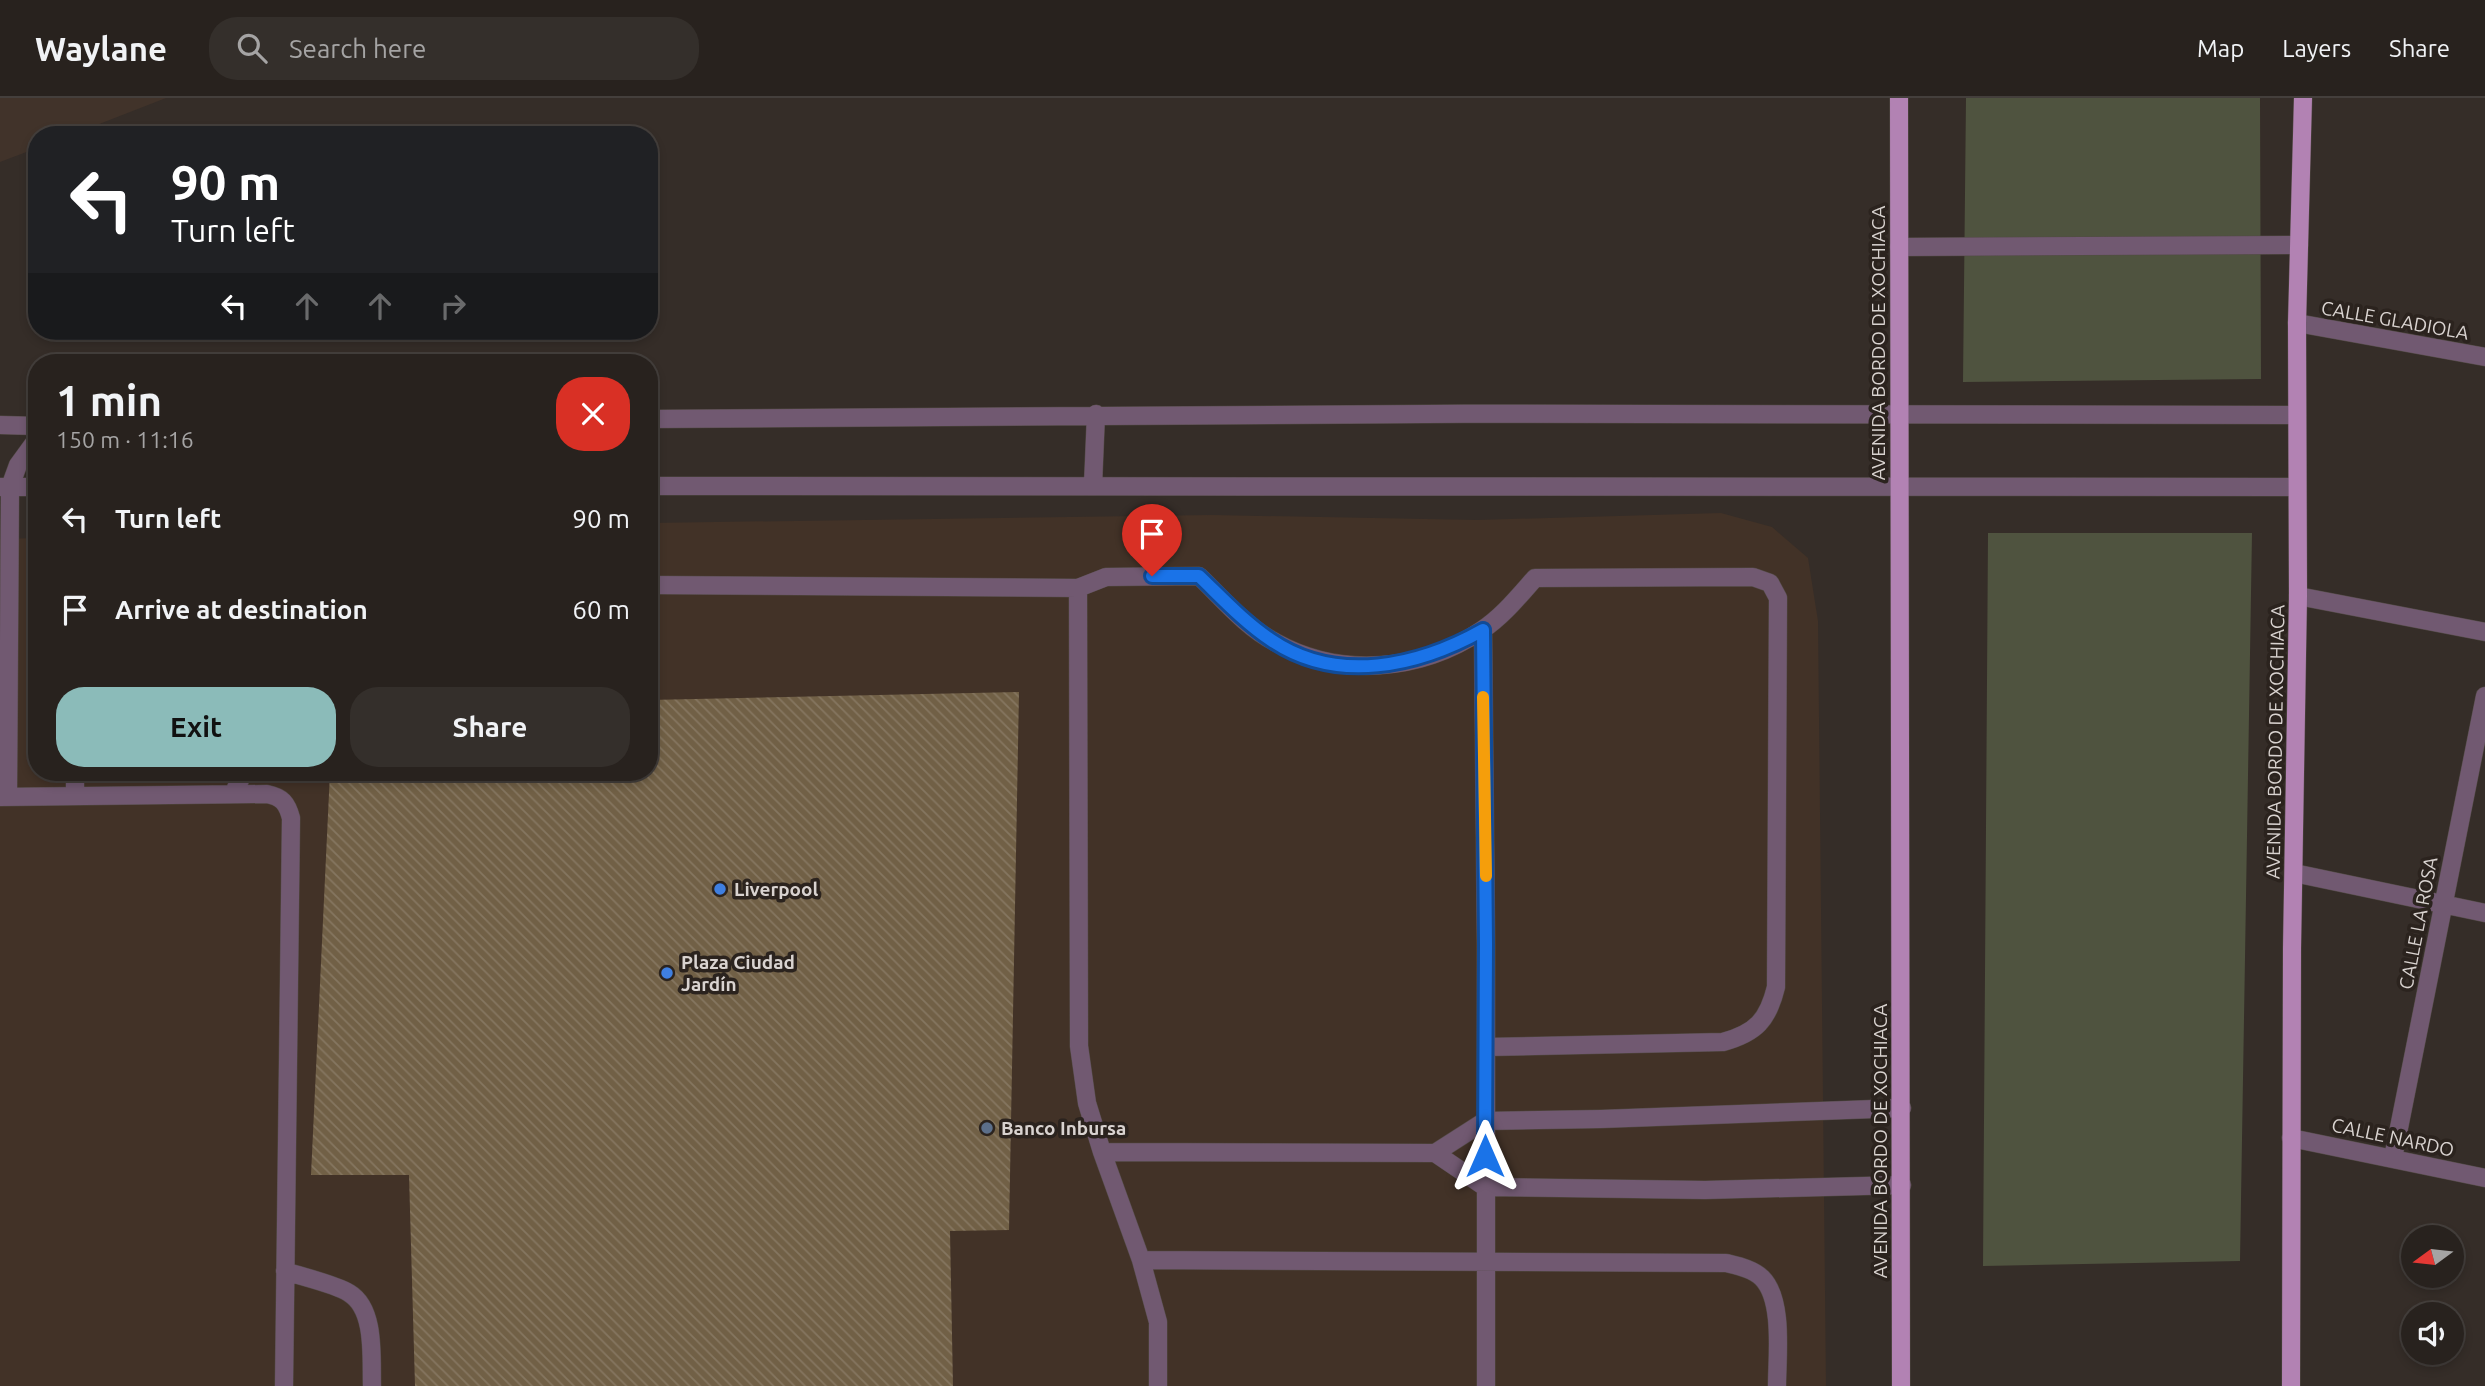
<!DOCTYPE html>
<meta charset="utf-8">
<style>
:root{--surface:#28221e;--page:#342f2b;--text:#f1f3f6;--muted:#a5a4a4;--line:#443f3c;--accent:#8bbbb9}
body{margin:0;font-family:Ubuntu,sans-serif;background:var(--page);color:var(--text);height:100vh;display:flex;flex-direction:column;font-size:26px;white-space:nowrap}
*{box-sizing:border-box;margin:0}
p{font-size:23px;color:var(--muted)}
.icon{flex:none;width:38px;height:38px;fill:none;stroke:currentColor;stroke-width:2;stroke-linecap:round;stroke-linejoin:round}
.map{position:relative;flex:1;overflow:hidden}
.details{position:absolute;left:28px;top:256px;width:630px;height:427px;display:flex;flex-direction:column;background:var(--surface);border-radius:28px;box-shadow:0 4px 10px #0003,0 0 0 2px var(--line)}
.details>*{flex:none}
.top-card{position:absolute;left:28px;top:28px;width:630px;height:214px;border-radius:28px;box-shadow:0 4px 10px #0003,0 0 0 2px var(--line);background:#202124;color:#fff;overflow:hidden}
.needle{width:46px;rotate:255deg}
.controls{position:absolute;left:2401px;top:1127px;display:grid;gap:14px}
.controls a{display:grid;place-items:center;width:63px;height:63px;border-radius:50%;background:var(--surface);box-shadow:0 4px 10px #0003,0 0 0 2px var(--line);font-size:35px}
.pin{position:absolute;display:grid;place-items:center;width:60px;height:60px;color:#fff;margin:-72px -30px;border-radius:50% 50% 50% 0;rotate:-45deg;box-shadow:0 0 7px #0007}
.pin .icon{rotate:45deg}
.me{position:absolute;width:77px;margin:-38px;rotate:0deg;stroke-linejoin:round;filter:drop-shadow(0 0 5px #0008)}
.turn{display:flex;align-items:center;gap:24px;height:147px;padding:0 28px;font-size:32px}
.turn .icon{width:91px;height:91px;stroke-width:2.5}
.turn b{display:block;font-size:49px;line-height:60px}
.lanes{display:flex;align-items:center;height:66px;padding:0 28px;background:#0003;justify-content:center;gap:35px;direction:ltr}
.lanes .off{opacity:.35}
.round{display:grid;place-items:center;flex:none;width:74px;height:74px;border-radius:28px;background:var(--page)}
.headline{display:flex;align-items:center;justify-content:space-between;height:119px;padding:0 28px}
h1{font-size:42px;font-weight:700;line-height:52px}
.action{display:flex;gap:14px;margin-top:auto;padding:14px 28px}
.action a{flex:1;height:80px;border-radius:28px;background:var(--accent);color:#111;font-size:28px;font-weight:700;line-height:80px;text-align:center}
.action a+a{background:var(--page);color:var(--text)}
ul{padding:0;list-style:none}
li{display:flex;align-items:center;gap:21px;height:91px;padding:0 28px}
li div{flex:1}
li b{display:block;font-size:26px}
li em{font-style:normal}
header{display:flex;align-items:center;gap:42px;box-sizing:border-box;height:98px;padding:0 35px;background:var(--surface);border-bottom:2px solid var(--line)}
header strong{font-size:33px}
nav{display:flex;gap:38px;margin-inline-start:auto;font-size:24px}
.search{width:490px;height:63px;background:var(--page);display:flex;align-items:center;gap:18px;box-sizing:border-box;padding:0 24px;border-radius:28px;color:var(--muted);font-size:26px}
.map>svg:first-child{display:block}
.commercial{fill:#423227}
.built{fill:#41332a}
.grass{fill:#4f533f}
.building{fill:url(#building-back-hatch)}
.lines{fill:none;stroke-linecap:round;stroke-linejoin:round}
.lane-casing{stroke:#534b46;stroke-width:19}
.street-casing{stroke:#534b46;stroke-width:19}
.primary-casing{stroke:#534b46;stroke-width:19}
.lane{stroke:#715971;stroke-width:18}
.street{stroke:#715971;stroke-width:18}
.primary{stroke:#b282b3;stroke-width:18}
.route-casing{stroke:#114b97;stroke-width:18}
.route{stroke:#1a73e8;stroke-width:12}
.slow{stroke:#f59e0b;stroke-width:12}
.shop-dot{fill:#3f7fe0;stroke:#2b231e;stroke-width:2.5}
.service-dot{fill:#5c6f8a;stroke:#2b231e;stroke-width:2.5}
.labels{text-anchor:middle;stroke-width:7;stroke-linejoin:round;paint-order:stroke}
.street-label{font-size:19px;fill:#d9d3d0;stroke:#2b231e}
.poi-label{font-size:19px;font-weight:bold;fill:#d9d3d0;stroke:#2b231e;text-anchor:start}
</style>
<header>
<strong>Waylane</strong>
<div class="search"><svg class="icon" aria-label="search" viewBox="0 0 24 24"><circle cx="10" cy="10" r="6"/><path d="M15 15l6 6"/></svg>Search here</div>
<nav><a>Map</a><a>Layers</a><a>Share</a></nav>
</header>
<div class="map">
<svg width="2485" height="1288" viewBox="0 0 2485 1288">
<defs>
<pattern id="building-back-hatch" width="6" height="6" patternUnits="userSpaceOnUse" patternTransform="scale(1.75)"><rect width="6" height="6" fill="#716046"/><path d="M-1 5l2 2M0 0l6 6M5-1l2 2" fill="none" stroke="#857660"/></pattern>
</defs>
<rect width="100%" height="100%" fill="#352d28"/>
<path class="commercial" d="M1721 415 1772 429 1808 460 1818 523 1826 1288H0V441L37 440V674H649V425L1212 417 1477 422Z"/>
<path class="built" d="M0 0H166L71 37H37V50L0 64Z"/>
<path class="grass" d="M1966 0H2260L2261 281 1963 284Z
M1988 435H2252L2240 1163 1983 1168Z"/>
<path class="building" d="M1019 594 1009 1132 950 1133 953 1288H415L409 1077H311L330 674H649V602Z"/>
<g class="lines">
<g class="lane-casing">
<path id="lane" d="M1899 149 2299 147
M649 487 1078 490 1106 479 1199 478C1223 501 1246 529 1275 544 1340 580 1420 574 1482 532 1502 519 1519 498 1535 480L1753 479 1770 485 1778 500 1776 889C1768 922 1756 935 1723 944L1486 949
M1078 490 1079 948 1087 1005 1102 1054 1141 1162 1158 1224V1288
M1483 532 1486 846V1288
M233 696 244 674
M75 698V674
M0 699 267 696C282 699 287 705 291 720L284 1288
M8 699 10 389 18 367 37 341
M1102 1054 1435 1055 1485 1023 1601 1021 1902 1010
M1435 1055 1485 1089 1705 1092 1902 1087
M1141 1162 1726 1165C1738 1168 1753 1171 1762 1180 1784 1202 1777 1259 1777 1288
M285 1173C302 1179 335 1186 349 1195 376 1211 371 1260 372 1288"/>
</g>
<g class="street-casing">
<path id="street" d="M2297 225 2485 259
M649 321C1198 315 1748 314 2297 317
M0 327 37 328
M1093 387 1096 316
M649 388 2297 389
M0 389H37
M2298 498 2485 534
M2294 775 2485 815
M2291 1040 2485 1080
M2393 1060 2485 598"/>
</g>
<g class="primary-casing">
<path id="primary" d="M1899 0 1901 1288
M2291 1288 2292 851 2298 498 2297 225 2303 0"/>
</g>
<use href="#lane" class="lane"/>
<use href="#street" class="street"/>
<use href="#primary" class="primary"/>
</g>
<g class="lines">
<g class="route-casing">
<path id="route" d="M1152 478H1199C1222 500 1244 524 1271 542 1337 587 1419 568 1483 532L1486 846 1485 1058"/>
</g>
<use href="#route" class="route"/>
<path class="slow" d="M1483 599 1486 778"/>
</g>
<g class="shop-dot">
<circle cx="720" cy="791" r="7"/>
<circle cx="667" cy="875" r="7"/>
</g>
<circle class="service-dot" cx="987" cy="1030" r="7"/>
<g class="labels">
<g class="street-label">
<text transform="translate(2395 222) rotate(10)" y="7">CALLE GLADIOLA</text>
<text transform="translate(1878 245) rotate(-90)" y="7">AVENIDA BORDO DE XOCHIACA</text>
<text transform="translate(2275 644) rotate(-89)" y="7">AVENIDA BORDO DE XOCHIACA</text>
<text transform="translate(2418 825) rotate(-79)" y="7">CALLE LA ROSA</text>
<text transform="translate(2393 1039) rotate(12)" y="7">CALLE NARDO</text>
<text transform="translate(1880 1043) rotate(-90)" y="7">AVENIDA BORDO DE XOCHIACA</text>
</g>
<g class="poi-label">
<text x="734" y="798">Liverpool</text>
<text x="681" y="871">Plaza Ciudad<tspan x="681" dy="22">Jardín</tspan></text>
<text x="1001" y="1037">Banco Inbursa</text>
</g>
</g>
</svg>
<div class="controls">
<a><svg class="needle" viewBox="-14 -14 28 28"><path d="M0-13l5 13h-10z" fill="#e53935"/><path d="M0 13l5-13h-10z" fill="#a5a4a4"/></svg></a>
<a><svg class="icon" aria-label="sound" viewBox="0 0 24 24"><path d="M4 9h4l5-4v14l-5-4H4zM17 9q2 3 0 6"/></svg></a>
</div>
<div class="pin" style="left:1152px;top:478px;background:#d93025"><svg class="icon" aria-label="arrive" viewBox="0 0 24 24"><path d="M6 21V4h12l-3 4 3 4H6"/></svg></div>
<svg class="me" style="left:1485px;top:1058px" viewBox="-20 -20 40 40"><path d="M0-17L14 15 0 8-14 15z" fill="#1a73e8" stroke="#fff" stroke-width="4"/></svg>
<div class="top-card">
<div class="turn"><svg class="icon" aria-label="left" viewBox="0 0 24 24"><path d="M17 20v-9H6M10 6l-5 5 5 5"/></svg><div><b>90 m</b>Turn left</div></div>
<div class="lanes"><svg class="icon" aria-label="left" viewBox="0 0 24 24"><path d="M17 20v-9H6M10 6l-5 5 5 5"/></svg><svg class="icon off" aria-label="ahead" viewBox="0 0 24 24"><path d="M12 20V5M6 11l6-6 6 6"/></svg><svg class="icon off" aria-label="ahead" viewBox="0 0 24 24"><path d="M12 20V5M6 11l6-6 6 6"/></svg><svg class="icon off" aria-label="right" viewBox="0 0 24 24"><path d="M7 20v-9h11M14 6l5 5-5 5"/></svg></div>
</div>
<section class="details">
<div class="headline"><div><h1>1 min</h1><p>150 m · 11:16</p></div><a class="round" style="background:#d93025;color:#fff"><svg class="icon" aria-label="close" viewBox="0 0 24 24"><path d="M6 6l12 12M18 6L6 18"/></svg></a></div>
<ul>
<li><svg class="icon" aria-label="left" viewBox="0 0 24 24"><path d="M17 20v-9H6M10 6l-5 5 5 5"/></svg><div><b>Turn left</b></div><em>90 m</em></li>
<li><svg class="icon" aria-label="arrive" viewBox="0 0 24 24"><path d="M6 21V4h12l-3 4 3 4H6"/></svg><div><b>Arrive at destination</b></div><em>60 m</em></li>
</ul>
<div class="action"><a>Exit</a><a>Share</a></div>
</section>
</div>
